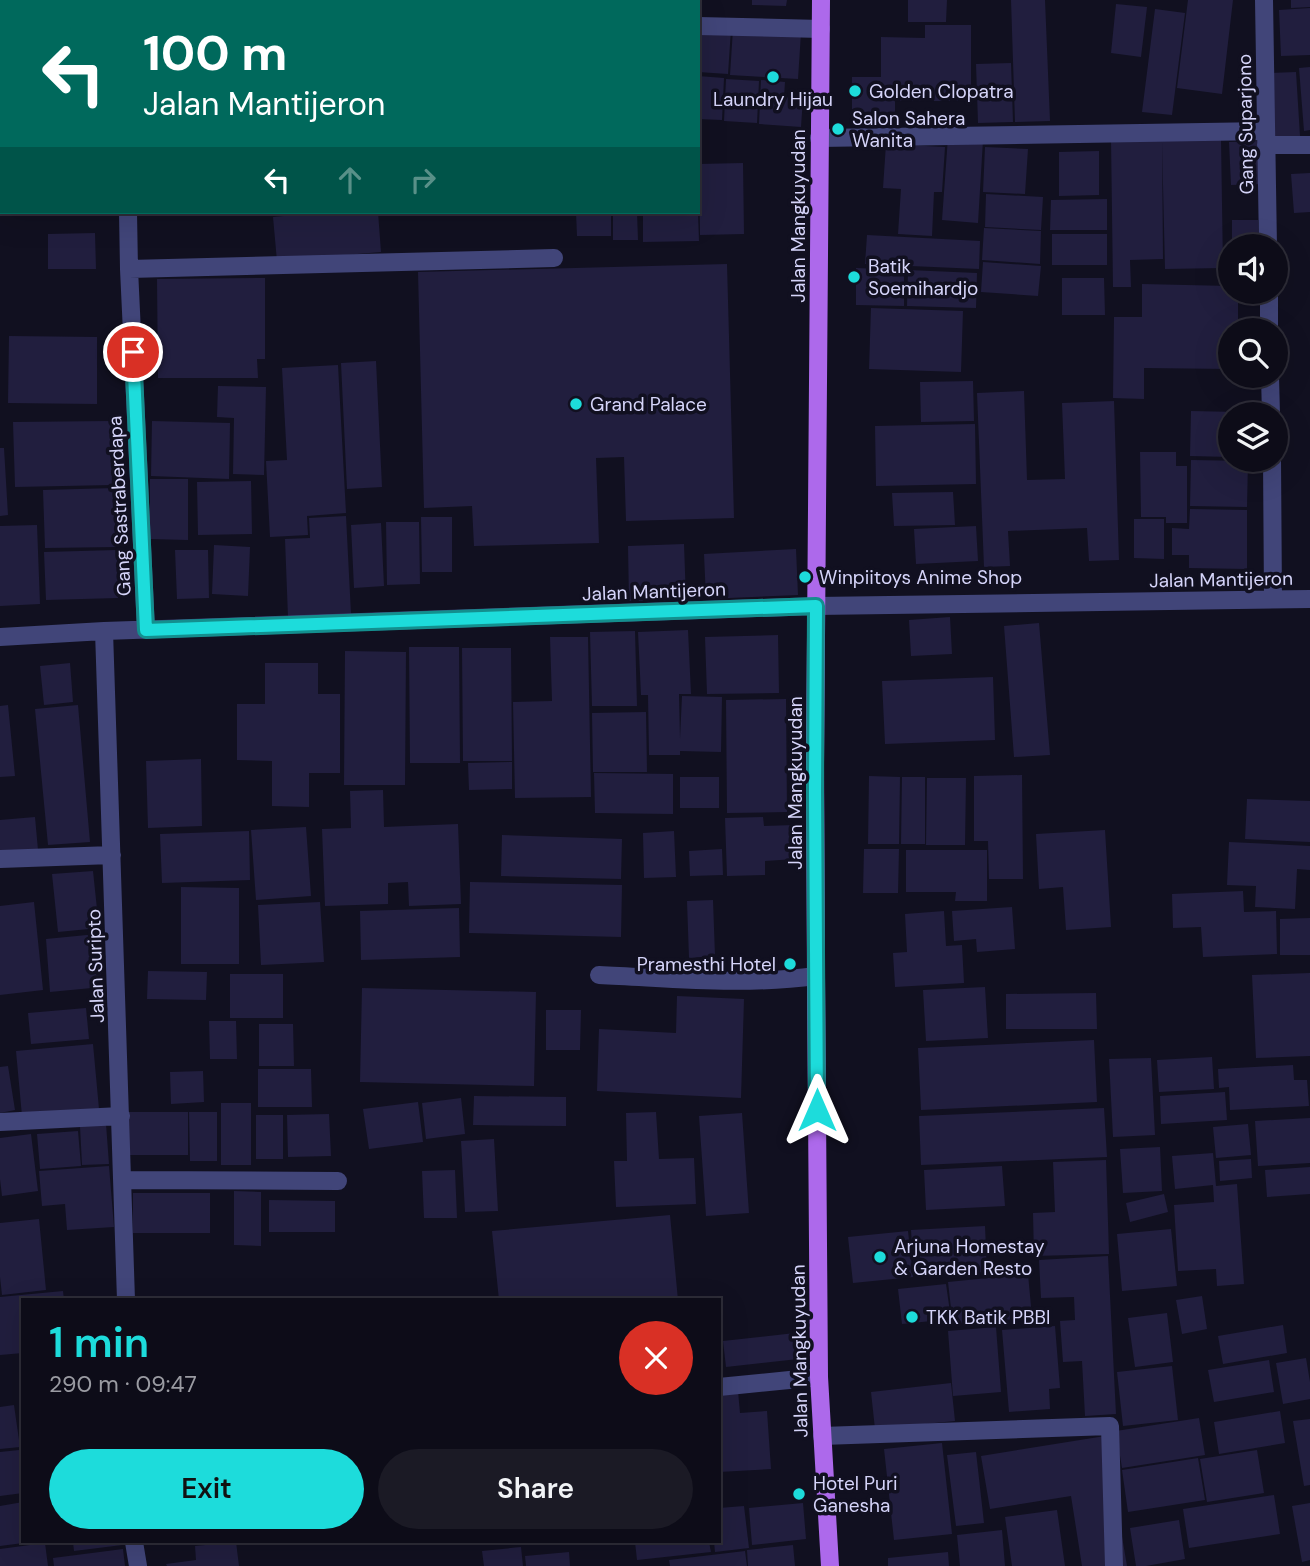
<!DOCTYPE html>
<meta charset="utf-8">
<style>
:root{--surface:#0d0c18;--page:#1b1a25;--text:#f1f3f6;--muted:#9a9ba2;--line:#2d2c37;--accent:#1ddcdb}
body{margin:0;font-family:"DM Sans",sans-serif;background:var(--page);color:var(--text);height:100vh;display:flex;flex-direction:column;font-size:26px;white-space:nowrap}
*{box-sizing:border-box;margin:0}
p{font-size:23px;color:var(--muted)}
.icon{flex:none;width:38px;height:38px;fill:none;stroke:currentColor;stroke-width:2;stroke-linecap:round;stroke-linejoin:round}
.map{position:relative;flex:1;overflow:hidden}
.panel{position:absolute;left:21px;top:1298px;width:700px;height:245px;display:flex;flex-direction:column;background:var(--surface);border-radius:0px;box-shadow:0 7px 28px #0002,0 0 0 2px var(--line)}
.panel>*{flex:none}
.guide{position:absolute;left:0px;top:0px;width:700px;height:214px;box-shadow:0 7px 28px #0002,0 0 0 2px var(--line);background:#00695c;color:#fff;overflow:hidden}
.tools{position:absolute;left:1218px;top:234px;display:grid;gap:14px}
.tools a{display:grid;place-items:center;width:70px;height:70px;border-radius:50%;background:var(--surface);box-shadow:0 7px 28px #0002,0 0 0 2px var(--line);font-size:35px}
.pin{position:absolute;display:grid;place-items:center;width:60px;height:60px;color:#fff;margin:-30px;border:4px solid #fff;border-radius:50%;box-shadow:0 2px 7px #0007}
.me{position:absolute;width:77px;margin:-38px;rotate:0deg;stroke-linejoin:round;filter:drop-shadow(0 0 5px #0008)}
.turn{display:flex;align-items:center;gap:24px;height:147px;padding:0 28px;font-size:32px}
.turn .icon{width:91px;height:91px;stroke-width:2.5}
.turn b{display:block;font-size:49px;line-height:60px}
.lanes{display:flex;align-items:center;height:66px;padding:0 28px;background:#0003;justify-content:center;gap:35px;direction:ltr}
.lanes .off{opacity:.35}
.round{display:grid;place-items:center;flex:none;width:74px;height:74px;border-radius:37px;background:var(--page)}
.overview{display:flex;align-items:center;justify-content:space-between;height:119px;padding:0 28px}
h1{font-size:42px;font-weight:600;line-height:52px;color:var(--accent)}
.cta{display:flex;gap:14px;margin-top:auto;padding:14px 28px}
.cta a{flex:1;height:80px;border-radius:42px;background:var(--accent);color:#111;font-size:28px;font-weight:600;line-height:80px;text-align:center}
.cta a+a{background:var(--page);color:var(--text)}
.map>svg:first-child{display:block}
.building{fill:#211e3e}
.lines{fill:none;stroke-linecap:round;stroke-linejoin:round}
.minor{stroke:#414579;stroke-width:18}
.major{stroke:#ad69eb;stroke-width:18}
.route-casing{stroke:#138f8e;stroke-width:18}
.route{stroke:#1ddcdb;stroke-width:12}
.poi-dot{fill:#1ddcdb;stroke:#111020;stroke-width:2.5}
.labels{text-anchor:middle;stroke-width:7;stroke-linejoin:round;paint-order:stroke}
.poi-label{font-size:19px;fill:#d5d4f9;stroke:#111020;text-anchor:start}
.street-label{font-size:19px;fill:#d5d4f9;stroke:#111020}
</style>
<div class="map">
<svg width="1310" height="1566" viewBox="0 0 1310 1566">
<rect width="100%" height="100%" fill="#111020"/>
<path class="building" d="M752 0H787L786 6 752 5Z
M908 0H947L946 22H908Z
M1011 0H1045L1050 121 1015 122Z
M1188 0H1233L1222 94 1177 88Z
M1291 0H1310V7L1291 8Z
M1116 4 1147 7 1141 57 1111 53Z
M1310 8V55L1281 56 1279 10Z
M1155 9 1185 13 1172 115 1142 112Z
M925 25H971V101H895V117H852V77H881V37L925 38Z
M698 27 731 29 728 74 698 72Z
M733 29 801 33 798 79 730 75Z
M1011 63 1013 122 978 123 976 64Z
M1310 67V130L1304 131 1299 68Z
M1296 72 1300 136 1272 137 1268 73Z
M698 76 724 78 722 120 698 119Z
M726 79 759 81 757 123 724 121Z
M761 80 785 82 784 97 803 98 801 127 759 124Z
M948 137 983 140 978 223 942 220Z
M1221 138 1223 268 1165 269 1162 142 1163 259 1130 260 1131 287H1113L1111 139Z
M1260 141 1262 184 1231 185 1229 142Z
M886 144 945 147 942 192H934L932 236 898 234 901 189 883 188Z
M985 147 1028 149 1025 194 983 192Z
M1099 151V195L1059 196V152Z
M743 163 744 234 700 235 699 164Z
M1310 173V212L1294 213 1291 174Z
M986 194 1043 197 1041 230 985 227Z
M1107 199V230H1050L1051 200Z
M325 212H378L381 252 277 261 273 217Z
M576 212H611V236H577Z
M613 212H637L638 240H613Z
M643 212H698L699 241 643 242Z
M1232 220H1258L1259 247H1232Z
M984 228 1041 231 1040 264 982 260Z
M95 233 96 269H48V234Z
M1052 234H1107V265H1052Z
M867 235 980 241 979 269 865 264Z
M983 262 1041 266 1038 296 981 292Z
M727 264 734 518 626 521 624 457 596 458 599 543 474 546 472 506 424 508 418 272Z
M856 268 904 270V306L856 305Z
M908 270 977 273 976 308 907 306Z
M265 278V359H257L258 378H158L157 279Z
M1062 278H1104L1105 315H1062Z
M1142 284 1230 286V292H1238V331H1230V369L1144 368V399L1113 398 1114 317H1142Z
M871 308 963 311 961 372 869 369Z
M9 336 97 337V404L8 403Z
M376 361 382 487 347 489 341 363Z
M338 365 346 513 307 516 308 535 270 537 266 461 287 460 282 368Z
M973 381 974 421 921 422 920 382Z
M218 386 266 387 264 475 233 474 234 418 217 417Z
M1024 391 1027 480 1065 479 1062 403 1114 401 1119 560 1089 561 1087 528 1008 531 1010 566 984 567 977 393Z
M1191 411 1237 412V415H1230V457L1190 456Z
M111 421 112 485 15 487 13 422Z
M152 421 230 423 229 479 151 476Z
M975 424 976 484 876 486 875 426Z
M0 448H4L8 515 0 516Z
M1140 452H1176V466H1187V523H1166V517H1141Z
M1191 460 1248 461 1247 507 1190 506Z
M150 479H188V540L150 539Z
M251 481 252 534 198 535 197 482Z
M115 488 116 547 45 548 43 490Z
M953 492 955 525 894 526 892 493Z
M1190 509 1247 510V569L1189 568V555H1172V528L1189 529Z
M346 516 351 614 288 617 285 539 310 538 309 518Z
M421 517H452V572H422Z
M1134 519H1164V559L1134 558Z
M386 522H419L420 584 387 585Z
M381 523 384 586 354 588 351 525Z
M37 525 40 604 0 606V526Z
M976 526 978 561 916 564 914 529Z
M684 544 686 600 629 601 628 546Z
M214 545 250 547 248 596 212 594Z
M796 549 798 595 706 599 704 554Z
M117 550 118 598 46 600 44 552Z
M175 550H208L209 598 177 599Z
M950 617 952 654 911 656 909 620Z
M1039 623 1050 755 1014 757 1004 626Z
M688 630 691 694H679L680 739 682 696 722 697 721 752 680 751V755H649L648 695H641L638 632Z
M635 631 637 706H592L590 632Z
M778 635 779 693 707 694 705 637Z
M550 637H588L591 797 515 798 513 702 552 701Z
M409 647H459L460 763H410Z
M462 648H511L512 761H463Z
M345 651 406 652 405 785H344Z
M70 663 73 702 44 705 40 666Z
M265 663H318V694H340V773H309V807L272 806V761L237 760V704H265Z
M993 677 995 740 885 744 882 681Z
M786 699 787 812 727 813 726 700Z
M8 705 15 776 0 777V706Z
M78 705 90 842 48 845 35 709Z
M646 712 647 772H593L592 713Z
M201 759 202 826 148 828 146 761Z
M512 762V789L469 790 468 763Z
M594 773 673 774V814L595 813Z
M1022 775 1023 879H989L988 841H974V776Z
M869 776 900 777 899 844H868Z
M680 777H719V808H680Z
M902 777H925V844H901Z
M927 778H966L965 845H926Z
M383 790 384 827 458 824 461 904 409 906 408 882 388 883V904L325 906 322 829 351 828 350 791Z
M1247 799 1310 801V842L1245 839Z
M35 817 38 850 0 854V820Z
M763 817 764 826 794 825 795 859 765 861V875L727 876 725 818Z
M306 827 311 896 256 900 251 830Z
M1105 830 1111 927 1066 930 1063 887 1039 889 1036 834Z
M249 831 250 880 162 883 160 834Z
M674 831 676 877 644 878 643 833Z
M502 835 622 839 621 879 501 876Z
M1229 842 1310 846V870L1297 869 1295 909 1255 907 1256 886 1227 885Z
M722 849 723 875 690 876 689 851Z
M864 849H899L898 893H863Z
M906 850H987V901H955L956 892H906Z
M93 871 99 928 58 932 52 874Z
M470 882 622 885 621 937 469 933Z
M181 887 239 888V964H181Z
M1243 891 1244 912 1276 911 1277 954 1203 957 1201 927 1173 928 1172 894Z
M713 900 715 956 689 958 687 901Z
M34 902 43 990 0 995V906Z
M320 902 324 962 261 965 258 905Z
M1012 907 1015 949 977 952 976 939 954 941 952 911Z
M459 908 460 957 361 960 360 911Z
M944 911 946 946 962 945 964 983 895 987 893 953 907 952 905 914Z
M1310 918V955H1280V919Z
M97 934 102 987 50 992 46 939Z
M148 971 207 972 206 1000 147 999Z
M1310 973V1056L1256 1058 1252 975Z
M230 974H283V1018H230Z
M985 987 988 1038 926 1041 923 990Z
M362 988 536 992 534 1086 360 1082Z
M1096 993 1097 1029H1006V994Z
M677 996 744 999 741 1098 597 1091 599 1029 676 1033Z
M86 1008 89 1039 31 1044 28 1013Z
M546 1010H581L580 1050H546Z
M209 1021H236L237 1059H210Z
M259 1024H293L294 1066H259Z
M1094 1040 1097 1102 921 1110 918 1048Z
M93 1044 99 1109 22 1116 16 1051Z
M1212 1057 1214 1089 1159 1092 1157 1060Z
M1151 1058 1155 1135 1113 1137 1109 1059Z
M1293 1065 1294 1080H1307L1309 1106 1230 1110 1229 1087 1219 1088 1218 1069Z
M8 1066 15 1110 0 1113V1067Z
M258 1069H311L312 1107H258Z
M203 1071 204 1102 171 1104 170 1072Z
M1225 1092 1227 1120 1161 1124 1160 1096Z
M474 1096 566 1097V1126L473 1125Z
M461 1098 465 1134 426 1139 422 1103Z
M418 1102 423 1142 369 1149 363 1109Z
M221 1103H251V1165H221Z
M1104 1108 1107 1157 921 1165 919 1116Z
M128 1112H188V1155H128Z
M189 1112H217V1161H190Z
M656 1112 659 1159 694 1158 696 1204 616 1207 614 1161H627L626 1113Z
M742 1113 749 1213 706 1216 699 1116Z
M329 1114 331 1156 288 1157 287 1115Z
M256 1115H283V1159H256Z
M1310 1118V1163L1258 1166 1255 1121Z
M106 1124 109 1164 82 1165 80 1126Z
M1248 1124 1251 1155 1216 1158 1213 1127Z
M78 1131 81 1166 40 1169 37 1134Z
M31 1134 38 1191 2 1196 0 1179V1138Z
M494 1139 498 1211 465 1212 461 1141Z
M1160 1147 1162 1191 1123 1193 1120 1149Z
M1213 1153 1216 1186 1237 1184 1244 1284 1217 1286 1216 1269 1178 1271 1174 1205 1214 1202 1213 1185 1175 1189 1172 1156Z
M1251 1159 1252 1178 1220 1181 1219 1161Z
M1106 1160 1109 1254 1034 1256 1033 1213 1055 1212 1053 1162Z
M109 1166 114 1227 67 1230 65 1204 42 1206 39 1171Z
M1002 1166 1005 1206 926 1210 924 1170Z
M1310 1167V1194L1267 1197 1265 1170Z
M455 1170 457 1218H424L422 1171Z
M234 1191 261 1192V1246L234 1245Z
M133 1193H210V1233H133Z
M1164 1194 1168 1212 1130 1222 1126 1203Z
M269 1200 335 1201V1232H269Z
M670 1215 678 1300H499L492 1231Z
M39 1219 46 1290 2 1295 0 1277V1223Z
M985 1226 987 1272 914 1275 911 1230Z
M1171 1229 1177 1286 1122 1291 1117 1234Z
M908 1231 913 1277 853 1283 848 1237Z
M1108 1256 1116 1414 1085 1416 1082 1361 1063 1362 1060 1321 1075 1320 1074 1297 1041 1298 1039 1260Z
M1028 1274 1032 1317 953 1326 948 1282Z
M946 1284 951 1319 902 1324 898 1289Z
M63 1291 64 1300H23V1353L0 1355V1297Z
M1202 1296 1207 1329 1182 1334 1176 1300Z
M1167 1313 1173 1362 1135 1367 1128 1318Z
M1283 1325 1287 1353 1223 1364 1218 1336Z
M1055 1326 1060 1388 1049 1389 1050 1409 1009 1412 1002 1330Z
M996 1327 1001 1392 953 1396 948 1331Z
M795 1333 798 1359 726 1367 723 1341Z
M1306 1358 1310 1382V1399L1283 1404 1276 1363Z
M1269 1360 1274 1392 1214 1402 1208 1370Z
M1172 1366 1178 1420 1123 1426 1117 1372Z
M951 1383 955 1421 875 1429 871 1392Z
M738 1391 740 1413 767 1411 771 1469 719 1472V1393Z
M14 1405 20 1447 0 1449V1407Z
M1280 1411 1285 1443 1219 1454 1214 1422Z
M1199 1418 1205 1455 1122 1468 1116 1431Z
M1310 1419V1485L1304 1486 1293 1421Z
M1105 1436 1127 1566H1082L1071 1496 990 1509 981 1456Z
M942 1443 952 1534 894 1540 884 1449Z
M19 1450 23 1493 0 1496V1452Z
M1257 1450 1264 1493 1207 1502 1200 1459Z
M976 1452 984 1523 956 1526 947 1455Z
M1198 1458 1205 1500 1128 1512 1122 1470Z
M1274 1495 1280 1534 1189 1548 1183 1509Z
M23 1502V1543L0 1546V1506Z
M803 1503 806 1539 752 1545 749 1508Z
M1310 1503V1560L1302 1562 1292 1506Z
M744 1506 749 1548 715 1552 714 1542H719V1508Z
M1057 1510 1065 1566H1012L1005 1517Z
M1179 1520 1185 1559 1146 1566H1136L1130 1528Z
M1002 1530 1005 1566H960L957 1535Z
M73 1542H122V1545L74 1551Z
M236 1542 239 1566H167L166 1564 196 1560 195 1546Z
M635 1542H709L711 1552 637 1560Z
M45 1543 48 1566H0V1549Z
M793 1545 795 1566H748L747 1550Z
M521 1547 523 1566H484L482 1551Z
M123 1549 125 1566H54L53 1558Z
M745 1551 747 1566H670L669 1560Z
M569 1552 570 1566H526L525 1556Z
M948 1552 949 1566H888V1558Z"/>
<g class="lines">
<path class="minor" d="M301 0V2
M1264 0 1268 247
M698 26 821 29
M0 60H2
M819 138 1266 131
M1266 145H1310
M128 212 129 269 146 630
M129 269 554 258
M1269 292V331
M1270 376 1271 415
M1272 460 1273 599
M104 631 126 1300
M0 637 104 631 816 606 1310 599
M0 859 112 855
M599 975C672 978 742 986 816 976
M0 1122 121 1116
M122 1180 338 1181
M719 1387 819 1377
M822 1436 1110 1426 1114 1566
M134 1542 138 1566"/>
<path class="major" d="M821 0 815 764 816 976 819 1377 830 1566"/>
</g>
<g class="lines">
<g class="route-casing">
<path id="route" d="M133 352 146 630 816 606 815 790 817 1110"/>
</g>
<use href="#route" class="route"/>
</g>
<g class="poi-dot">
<circle cx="773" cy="77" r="7"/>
<circle cx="855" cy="91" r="7"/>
<circle cx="838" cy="129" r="7"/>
<circle cx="854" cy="277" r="7"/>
<circle cx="576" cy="404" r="7"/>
<circle cx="805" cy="577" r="7"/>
<circle cx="790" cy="964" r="7"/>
<circle cx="880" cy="1257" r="7"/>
<circle cx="912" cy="1317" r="7"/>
<circle cx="799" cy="1494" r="7"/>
</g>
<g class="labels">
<g class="poi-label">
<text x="869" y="98">Golden Clopatra</text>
<text x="773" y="106" text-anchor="middle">Laundry Hijau</text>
<text x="852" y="125">Salon Sahera<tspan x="852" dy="22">Wanita</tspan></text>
<text x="868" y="273">Batik<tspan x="868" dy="22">Soemihardjo</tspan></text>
<text x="590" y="411">Grand Palace</text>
<text x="819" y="584">Winpiitoys Anime Shop</text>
<text x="776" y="971" text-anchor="end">Pramesthi Hotel</text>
<text x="894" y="1253">Arjuna Homestay<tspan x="894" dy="22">&amp; Garden Resto</tspan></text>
<text x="926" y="1324">TKK Batik PBBI</text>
<text x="813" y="1490">Hotel Puri<tspan x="813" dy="22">Ganesha</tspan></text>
</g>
<g class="street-label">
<text transform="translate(1245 124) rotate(-91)" y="7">Gang Suparjono</text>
<text transform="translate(798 216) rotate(-90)" y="7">Jalan Mangkuyudan</text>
<text transform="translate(119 506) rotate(-93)" y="7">Gang Sastraberdapa</text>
<text transform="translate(1221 579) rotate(-1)" y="7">Jalan Mantijeron</text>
<text transform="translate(654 591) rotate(-2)" y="7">Jalan Mantijeron</text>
<text transform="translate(795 783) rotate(-90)" y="7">Jalan Mangkuyudan</text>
<text transform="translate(95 966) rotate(-92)" y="7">Jalan Suripto</text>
<text transform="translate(799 1351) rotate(-91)" y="7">Jalan Mangkuyudan</text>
</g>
</g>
</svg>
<div class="tools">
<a><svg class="icon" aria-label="sound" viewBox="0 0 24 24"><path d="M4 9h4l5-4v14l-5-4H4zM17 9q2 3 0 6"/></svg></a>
<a><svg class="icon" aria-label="search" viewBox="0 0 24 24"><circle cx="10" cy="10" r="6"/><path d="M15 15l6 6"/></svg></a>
<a><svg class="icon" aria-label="layers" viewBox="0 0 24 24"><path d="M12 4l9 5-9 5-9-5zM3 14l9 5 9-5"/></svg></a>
</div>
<div class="pin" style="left:133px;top:352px;background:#d93025"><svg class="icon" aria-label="arrive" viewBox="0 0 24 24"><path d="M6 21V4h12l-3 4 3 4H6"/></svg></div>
<svg class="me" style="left:817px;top:1110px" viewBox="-20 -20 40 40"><path d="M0-17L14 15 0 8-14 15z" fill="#1ddcdb" stroke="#fff" stroke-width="4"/></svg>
<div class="guide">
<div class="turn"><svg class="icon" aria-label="left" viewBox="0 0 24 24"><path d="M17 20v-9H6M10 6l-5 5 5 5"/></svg><div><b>100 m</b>Jalan Mantijeron</div></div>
<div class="lanes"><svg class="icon" aria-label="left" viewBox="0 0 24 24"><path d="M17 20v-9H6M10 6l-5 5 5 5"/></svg><svg class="icon off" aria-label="ahead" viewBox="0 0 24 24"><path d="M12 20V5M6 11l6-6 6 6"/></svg><svg class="icon off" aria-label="right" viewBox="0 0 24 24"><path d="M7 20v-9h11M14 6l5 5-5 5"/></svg></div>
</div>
<section class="panel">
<div class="overview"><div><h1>1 min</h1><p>290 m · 09:47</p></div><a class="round" style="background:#d93025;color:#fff"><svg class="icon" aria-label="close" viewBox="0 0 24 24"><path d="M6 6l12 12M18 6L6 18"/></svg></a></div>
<div class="cta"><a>Exit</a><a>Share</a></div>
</section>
</div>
